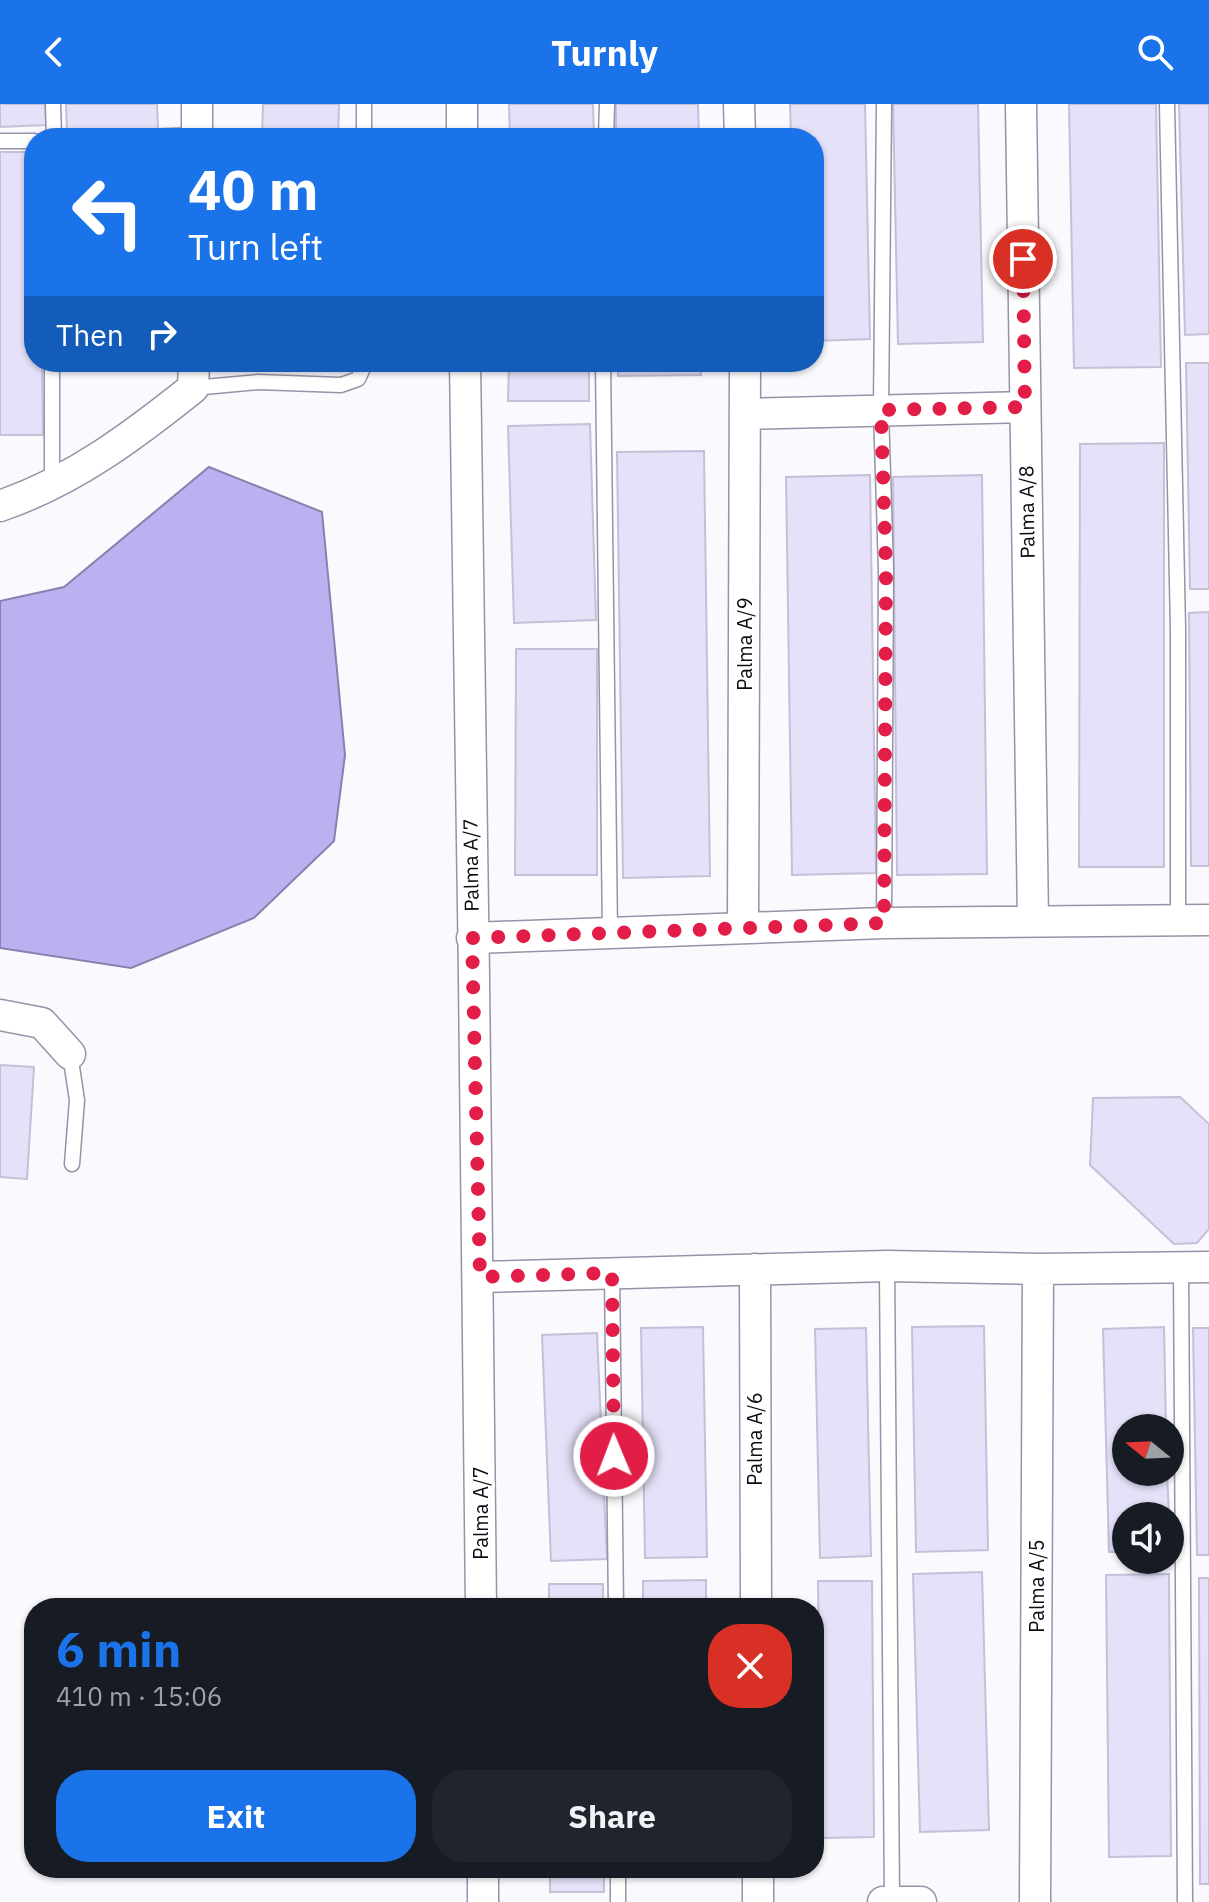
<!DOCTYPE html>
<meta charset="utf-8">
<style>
:root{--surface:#171b24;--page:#20242c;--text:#f1f3f6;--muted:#9ea1a6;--accent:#1a73e8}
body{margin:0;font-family:"IBM Plex Sans",sans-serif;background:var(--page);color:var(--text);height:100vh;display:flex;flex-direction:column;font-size:30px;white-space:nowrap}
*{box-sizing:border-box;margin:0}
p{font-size:26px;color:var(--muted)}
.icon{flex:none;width:44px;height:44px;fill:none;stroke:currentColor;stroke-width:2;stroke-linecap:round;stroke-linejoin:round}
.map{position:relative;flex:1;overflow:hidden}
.side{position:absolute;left:24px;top:1494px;width:800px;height:280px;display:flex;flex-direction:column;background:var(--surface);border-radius:32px;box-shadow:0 2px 6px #0004}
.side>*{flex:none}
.guide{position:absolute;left:24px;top:24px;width:800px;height:244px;border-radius:32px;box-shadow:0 2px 6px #0004;background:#1a73e8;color:#fff;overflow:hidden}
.needle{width:52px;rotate:288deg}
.fabs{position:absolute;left:1112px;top:1310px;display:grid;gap:16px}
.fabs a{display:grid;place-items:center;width:72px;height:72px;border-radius:50%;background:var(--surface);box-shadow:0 2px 6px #0004;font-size:40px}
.pin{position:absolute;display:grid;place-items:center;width:68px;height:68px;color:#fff;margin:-34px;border:4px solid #fff;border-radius:50%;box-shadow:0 2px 8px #0007}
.me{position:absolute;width:88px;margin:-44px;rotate:359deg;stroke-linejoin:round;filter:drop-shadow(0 0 6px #0008)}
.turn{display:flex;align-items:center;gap:28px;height:168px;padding:0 32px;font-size:36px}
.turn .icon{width:104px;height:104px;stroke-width:2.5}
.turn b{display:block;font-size:56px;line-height:68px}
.then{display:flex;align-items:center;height:76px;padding:0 32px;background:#0003;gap:16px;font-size:30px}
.round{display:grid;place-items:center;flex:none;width:84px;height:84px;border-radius:32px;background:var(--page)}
.overview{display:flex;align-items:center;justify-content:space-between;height:136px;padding:0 32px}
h1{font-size:48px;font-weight:700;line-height:60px;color:var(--accent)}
.action{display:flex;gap:16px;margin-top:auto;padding:16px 32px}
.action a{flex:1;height:92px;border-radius:32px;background:var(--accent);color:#fff;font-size:32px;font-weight:700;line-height:92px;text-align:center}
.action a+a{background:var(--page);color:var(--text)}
header{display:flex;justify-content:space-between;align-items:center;height:104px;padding:0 32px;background:var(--accent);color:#fff;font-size:36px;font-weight:700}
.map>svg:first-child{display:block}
.water{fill:#bcb1f0;stroke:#8880ae;stroke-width:2}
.building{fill:#e5e1f8;stroke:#c4c0d7;stroke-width:2}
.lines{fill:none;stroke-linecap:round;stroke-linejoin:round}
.lane-casing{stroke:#9693a9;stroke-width:17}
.street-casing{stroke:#9693a9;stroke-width:33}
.lane{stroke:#fff;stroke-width:14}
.street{stroke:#fff;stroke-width:30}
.route{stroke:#e11d48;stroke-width:14;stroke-dasharray:0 25.2}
.labels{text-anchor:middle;stroke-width:7;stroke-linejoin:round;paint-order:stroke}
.street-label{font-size:20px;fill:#0d0c13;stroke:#fff}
</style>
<header><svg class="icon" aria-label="back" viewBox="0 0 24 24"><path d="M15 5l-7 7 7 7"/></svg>Turnly<svg class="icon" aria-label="search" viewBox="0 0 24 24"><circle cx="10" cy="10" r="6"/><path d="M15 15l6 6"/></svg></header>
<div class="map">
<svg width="1209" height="1798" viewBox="0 0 1209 1798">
<rect width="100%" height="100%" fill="#faf9fe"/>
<path class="water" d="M209 363 322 408 345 651 334 737 254 814 131 864 0 844V497L64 483Z"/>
<path class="building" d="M0 0H45L46 21 0 23Z
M66 0H157L158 25 67 27Z
M263 0H339L338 34H262Z
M509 0H593L594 34H510Z
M616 0H698L699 34H616Z
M790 0H865L870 235 814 237V34H791Z
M893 0H978L983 238 898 240Z
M1069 0H1156L1161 263 1074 264Z
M1179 0H1209V230L1185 231Z
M0 48H34V258H42L43 331H0Z
M509 258H589V297H508Z
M618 258H700L701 271 618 272Z
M1186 259H1209V485H1190Z
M590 320 596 516 514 519 508 322Z
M1164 339V763H1079L1080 340Z
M704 347 710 772 623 774 617 348Z
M870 371 876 769 792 771 786 373Z
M982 371 987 770 897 771 893 373Z
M1209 508V762H1191L1189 509Z
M516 545H597V771H515Z
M0 961 34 963 27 1075 0 1073Z
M1180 993 1209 1020V1125L1197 1139 1174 1140 1090 1061 1093 994Z
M984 1222 988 1446 916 1448 912 1223Z
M703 1223 707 1453 645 1454 641 1224Z
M1164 1223 1166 1324H1126V1368H1167L1169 1412H1126V1448H1109L1103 1225Z
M866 1224 871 1452 820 1454 815 1225Z
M1193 1224H1209V1451H1197Z
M597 1229 607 1455 551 1457 542 1231Z
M982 1468 989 1726 920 1728 913 1470Z
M1169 1470 1171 1752 1109 1753 1106 1471Z
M1199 1474H1209V1780H1200Z
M706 1476V1504H643V1477Z
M818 1477H872L874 1733 821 1734Z
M549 1480H603V1504H549Z
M550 1764H604V1788H550Z"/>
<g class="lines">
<g class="lane-casing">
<path id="lane" d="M53 0 54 34
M364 0V34
M1167 0 1178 525V816
M122 34 197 31
M606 34 607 0
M0 37H34
M603 258 610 830
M193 284 258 278 341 281 358 275 366 258
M52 381V258
M884 819 886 466 881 306 884 0
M70 950 77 996 72 1060
M887 1162 892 1798
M1181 1163 1185 1798
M612 1169 616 1504
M618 1764V1798"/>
</g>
<g class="street-casing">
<path id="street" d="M197 0V34
M462 0V34
M739 0 740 34
M1021 0 1033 817
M465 258C470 673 479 1089 481 1504
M746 310 1025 303
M0 402C73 377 133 332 193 284L194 258
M743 823 745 258
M472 834 884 819 1209 816
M0 911 42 919 70 950
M755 1165 756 1504
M480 1173 887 1162 1038 1165 1209 1163
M483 1764V1798
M758 1764V1798
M883 1798H921
M1035 1798 1038 1165"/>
</g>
<use href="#lane" class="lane"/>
<use href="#street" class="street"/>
</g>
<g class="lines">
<path class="route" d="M614 1352 612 1169 480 1173 472 834 884 819 886 466 881 306 1025 303 1023 155"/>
</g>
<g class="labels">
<g class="street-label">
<text transform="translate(1027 408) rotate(-91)" y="7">Palma A/8</text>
<text transform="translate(745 540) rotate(-90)" y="7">Palma A/9</text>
<text transform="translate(471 761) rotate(-91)" y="7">Palma A/7</text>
<text transform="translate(755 1335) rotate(-90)" y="7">Palma A/6</text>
<text transform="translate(481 1409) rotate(-90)" y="7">Palma A/7</text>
<text transform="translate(1037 1482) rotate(-90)" y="7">Palma A/5</text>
</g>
</g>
</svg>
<div class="fabs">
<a><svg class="needle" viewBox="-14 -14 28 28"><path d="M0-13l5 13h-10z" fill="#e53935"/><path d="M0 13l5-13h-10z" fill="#9ea1a6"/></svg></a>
<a><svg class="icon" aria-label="sound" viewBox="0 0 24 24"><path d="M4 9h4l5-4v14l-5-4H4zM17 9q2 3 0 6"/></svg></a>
</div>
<div class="pin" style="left:1023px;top:155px;background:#d93025"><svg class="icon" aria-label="arrive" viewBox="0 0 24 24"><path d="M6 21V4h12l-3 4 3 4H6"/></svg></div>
<svg class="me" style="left:614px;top:1352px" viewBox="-20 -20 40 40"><circle r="17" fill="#e11d48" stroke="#fff" stroke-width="3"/><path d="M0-11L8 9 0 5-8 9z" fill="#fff"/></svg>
<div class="guide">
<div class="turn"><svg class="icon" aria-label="left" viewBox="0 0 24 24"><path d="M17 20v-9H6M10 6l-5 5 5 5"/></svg><div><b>40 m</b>Turn left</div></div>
<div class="then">Then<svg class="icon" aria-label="right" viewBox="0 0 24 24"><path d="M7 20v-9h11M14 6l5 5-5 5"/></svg></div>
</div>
<section class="side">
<div class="overview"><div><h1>6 min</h1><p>410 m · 15:06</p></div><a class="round" style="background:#d93025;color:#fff"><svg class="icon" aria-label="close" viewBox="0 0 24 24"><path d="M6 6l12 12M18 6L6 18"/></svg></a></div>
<div class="action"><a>Exit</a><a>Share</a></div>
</section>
</div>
